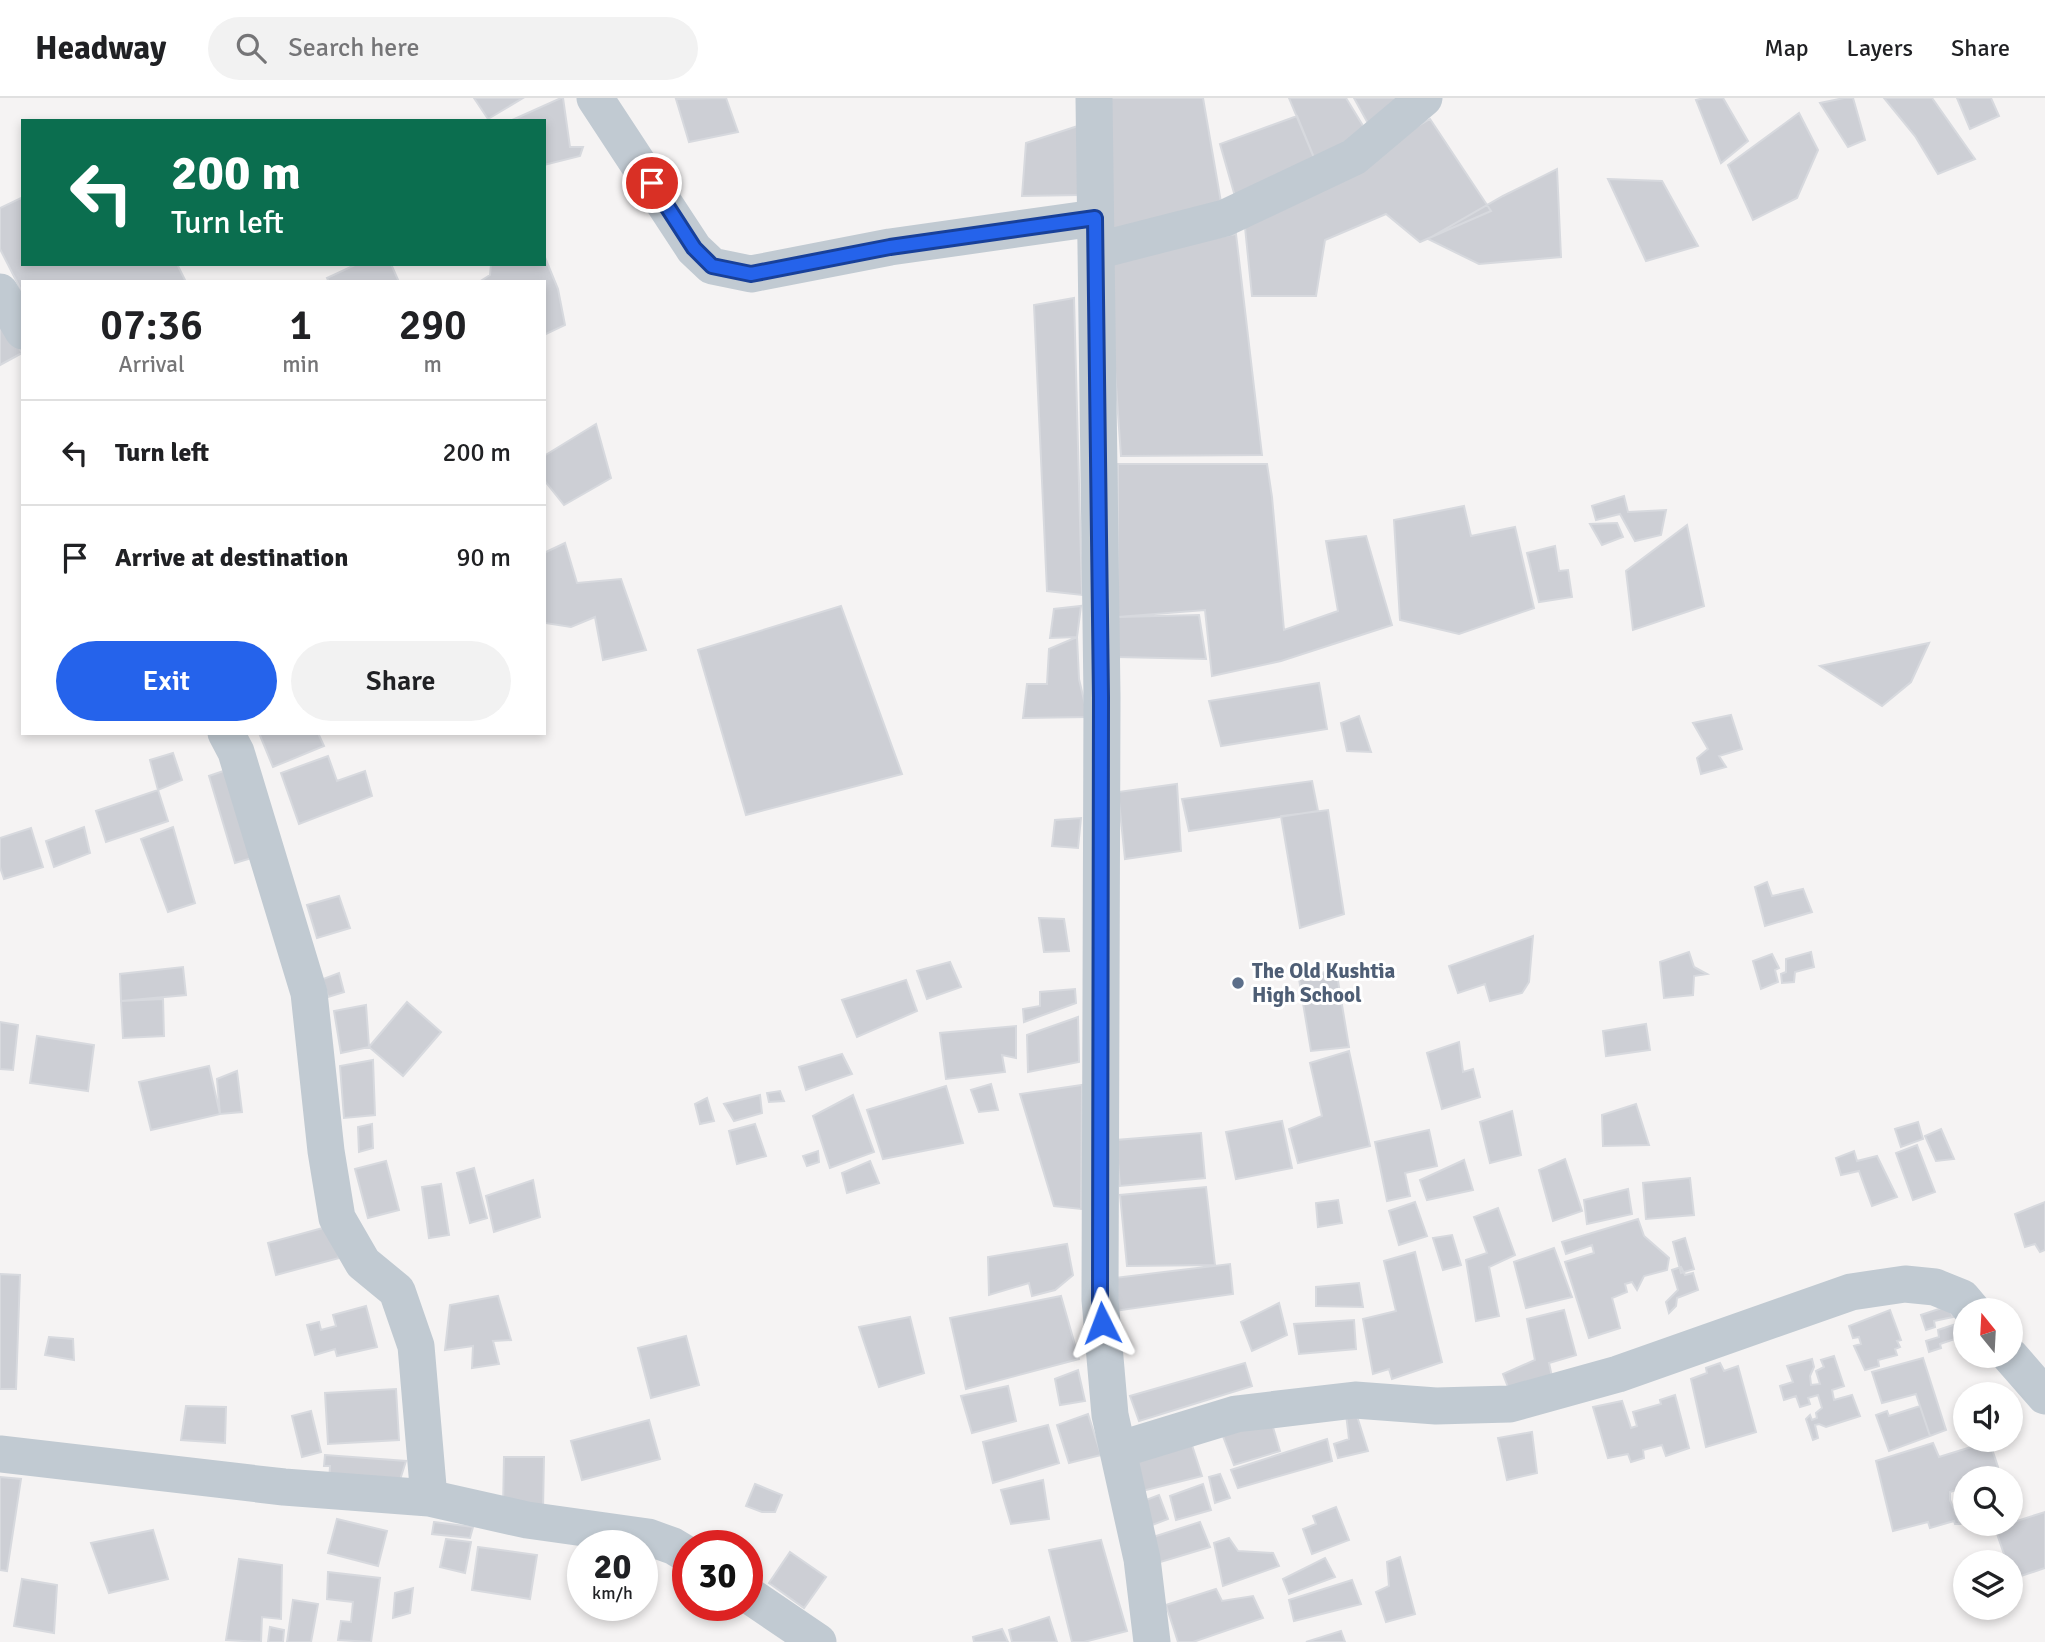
<!DOCTYPE html>
<style>
:root{--surface:#fff;--page:#f2f2f2;--text:#202124;--muted:#757577;--line:#e0e0e0;--accent:#2563eb}
body{margin:0;font-family:Signika,sans-serif;background:var(--page);color:var(--text);height:100vh;display:flex;flex-direction:column;font-size:26px;white-space:nowrap}
*{box-sizing:border-box;margin:0}
p{font-size:23px;color:var(--muted)}
.icon{flex:none;width:38px;height:38px;fill:none;stroke:currentColor;stroke-width:2;stroke-linecap:round;stroke-linejoin:round}
.map{position:relative;flex:1;overflow:hidden}
.sheet{position:absolute;left:21px;top:182px;width:525px;height:455px;display:flex;flex-direction:column;background:var(--surface);border-radius:0px;box-shadow:0 4px 10px #0003}
.sheet>*{flex:none}
.banner{position:absolute;left:21px;top:21px;width:525px;height:147px;border-radius:0px;box-shadow:0 4px 10px #0003;background:#0b6e4f;color:#fff;overflow:hidden}
.needle{width:46px;rotate:342deg}
.fabs{position:absolute;left:1953px;top:1200px;display:grid;gap:14px}
.fabs a{display:grid;place-items:center;width:70px;height:70px;border-radius:50%;background:var(--surface);box-shadow:0 4px 10px #0003;font-size:35px}
.speed{position:absolute;left:567px;top:1432px;display:flex;gap:14px;font-size:35px;font-weight:700;text-align:center}
.speed>*{display:grid;place-content:center;width:91px;height:91px;border-radius:50%;background:var(--surface);box-shadow:0 4px 10px #0003;line-height:1}
.speed small{font-size:18px;font-weight:400}
.speed .limit{border:10px solid #d22;background:#fff;color:#111}
.pin{position:absolute;display:grid;place-items:center;width:60px;height:60px;color:#fff;margin:-30px;border:4px solid #fff;border-radius:50%;box-shadow:0 2px 7px #0007}
.me{position:absolute;width:77px;margin:-38px;rotate:357deg;stroke-linejoin:round;filter:drop-shadow(0 0 5px #0008)}
.turn{display:flex;align-items:center;gap:24px;height:147px;padding:0 35px;font-size:32px}
.turn .icon{width:91px;height:91px;stroke-width:2.5}
.turn b{display:block;font-size:49px;line-height:60px}
.eta{display:flex;justify-content:space-evenly;align-items:center;height:119px;text-align:center}
.eta b{font-size:42px;font-weight:600;line-height:49px}
.primary-button{display:flex;gap:14px;margin-top:auto;padding:14px 35px}
.primary-button a{flex:1;height:80px;border-radius:42px;background:var(--accent);color:#fff;font-size:28px;font-weight:600;line-height:80px;text-align:center}
.primary-button a+a{background:var(--page);color:var(--text)}
ul{padding:0;list-style:none}
li{display:flex;align-items:center;gap:21px;height:105px;padding:0 35px;border-top:2px solid var(--line)}
li div{flex:1}
li b{display:block;font-size:26px}
li em{font-style:normal}
header{display:flex;align-items:center;gap:42px;box-sizing:border-box;height:98px;padding:0 35px;background:var(--surface);border-bottom:2px solid var(--line)}
header strong{font-size:33px}
nav{display:flex;gap:38px;margin-inline-start:auto;font-size:24px}
.search{width:490px;height:63px;background:var(--page);display:flex;align-items:center;gap:18px;box-sizing:border-box;padding:0 24px;border-radius:38px;color:var(--muted);font-size:26px}
.map>svg:first-child{display:block}
.building{fill:#cdcfd5;stroke:#d7d9de;stroke-width:2}
.lines{fill:none;stroke-linecap:round;stroke-linejoin:round}
.minor{stroke:#c1cad2;stroke-width:37}
.route-casing{stroke:#184099;stroke-width:18}
.route{stroke:#2563eb;stroke-width:12}
.service-dot{fill:#5c6f8a;stroke:#fff;stroke-width:2.5}
.labels{text-anchor:middle;stroke-width:6;stroke-linejoin:round;paint-order:stroke}
.service-label{font-size:21px;font-weight:bold;fill:#4e5e75;stroke:#fff;text-anchor:start}
</style>
<header>
<strong>Headway</strong>
<div class="search"><svg class="icon" aria-label="search" viewBox="0 0 24 24"><circle cx="10" cy="10" r="6"/><path d="M15 15l6 6"/></svg>Search here</div>
<nav><a>Map</a><a>Layers</a><a>Share</a></nav>
</header>
<div class="map">
<svg width="2045" height="1544" viewBox="0 0 2045 1544">
<rect width="100%" height="100%" fill="#f5f3f3"/>
<path class="building" d="M474 0H523L488 21Z
M561 0H563L570 49H583L580 58 544 67V23H510Z
M726 0 738 34 689 44 676 1Z
M1107 0H1203L1222 110 1106 135Z
M1289 0H1346L1368 36 1317 67Z
M1354 0H1407L1370 29Z
M1704 0H1723L1748 43 1721 65 1696 2Z
M1844 0H1853L1865 42 1848 49 1820 5Z
M1884 0H1932L1975 61 1938 76 1915 38Z
M1957 0H1991L1999 18 1970 31Z
M1799 15 1818 52 1797 100 1753 122 1728 67Z
M1297 18 1317 67 1236 102 1220 46Z
M1430 21 1491 113 1420 144 1386 116 1325 142 1316 198H1252L1245 129Z
M1081 27 1079 97 1022 98 1026 45Z
M1557 71 1561 159 1479 166 1428 141 1503 98Z
M1608 81 1662 83 1698 148 1646 163Z
M23 99V166H177L186 184H23V196L0 151V110Z
M1236 136 1262 357 1121 358 1107 159Z
M544 157 558 191 565 227 544 237V184H479L490 177 491 166H544Z
M357 166H391L399 184H329L327 180Z
M1074 200 1082 497 1047 493 1034 207Z
M0 217 22 255 0 267Z
M596 326 611 380 564 407 544 382V358Z
M1118 366H1267L1272 399 1284 532 1338 513 1326 443 1366 438 1392 527 1281 563 1212 578 1205 512 1118 519Z
M1624 398 1628 414 1666 412 1661 437 1635 443 1620 416 1596 422 1592 408Z
M1464 408 1471 438 1515 429 1534 510 1459 536 1400 522 1394 422Z
M1617 425 1623 439 1602 447 1590 426Z
M1687 427 1704 508 1633 532 1626 473Z
M565 445 577 485 621 481 646 552 603 562 595 519 571 529 545 525 544 455Z
M1555 448 1559 473 1568 472 1572 499 1539 504 1527 455Z
M841 508 902 676 746 717 698 552Z
M1081 508 1077 539 1050 540 1054 511Z
M1199 517 1206 561 1118 559V519Z
M1077 539 1079 581 1088 619 1023 620 1027 586H1047L1049 551Z
M1929 545 1911 584 1882 608 1820 568Z
M1319 585 1327 631 1221 648 1209 603Z
M1731 617 1742 651 1719 658 1726 669 1701 676 1697 660 1708 651 1693 625Z
M1359 618 1371 654 1347 653 1341 625Z
M259 635H318L324 648 273 669Z
M173 655 182 682 158 692 150 662Z
M328 658 337 683 365 673 372 698 299 726 281 675Z
M235 669 262 757 235 765 209 678Z
M1312 683 1318 713 1189 733 1182 701Z
M1177 686 1181 753 1125 761 1118 694Z
M158 692 168 723 106 744 96 713Z
M1328 712 1344 816 1300 830 1281 718Z
M1081 720 1078 750 1052 748 1055 722Z
M84 729 90 755 54 769 46 743Z
M173 729 195 805 168 814 141 741Z
M31 730 43 769 4 781 0 769V740Z
M1767 784 1772 798 1803 791 1812 814 1765 828 1755 789Z
M339 798 350 830 317 840 307 807Z
M1039 820 1064 821 1069 853 1044 854Z
M1533 838 1529 884 1522 895 1490 903 1485 886 1458 895 1449 868Z
M1689 854 1694 869 1707 876 1694 878 1693 897 1664 900 1660 864Z
M1811 854 1814 869 1795 874 1794 884 1782 885 1781 876 1786 874V861Z
M1772 856 1779 870 1775 872 1778 884 1761 891 1753 863Z
M950 864 961 889 927 901 917 873Z
M183 869 186 897 121 903 120 876Z
M1336 871 1349 949 1311 953 1299 881Z
M339 875 344 894 328 899 323 881Z
M906 882 917 913 857 939 842 902Z
M1075 891 1076 905 1024 924 1023 911 1040 908V894Z
M163 901 164 938 123 940 121 903Z
M407 904 441 934 403 978 369 949Z
M366 907 369 949 341 955 334 913Z
M1078 919 1079 964 1028 974 1027 937Z
M0 924 18 927 13 972 0 971Z
M1646 926 1650 952 1606 958 1603 933Z
M1016 928V960L1002 957 1005 974 946 981 940 935Z
M37 938 94 947 88 993 30 985Z
M1459 944 1463 974 1473 971 1480 999 1442 1011 1427 955Z
M1349 953 1370 1048 1298 1065 1289 1031 1322 1018 1310 965Z
M842 956 852 976 806 992 799 969Z
M373 962 375 1017 344 1020 340 968Z
M209 968 220 1016 151 1032 139 984Z
M237 973 242 1014 220 1016 217 981Z
M991 986 998 1012 979 1014 971 992Z
M1082 987 1081 1111 1054 1108 1020 996Z
M946 988 963 1045 883 1061 867 1012Z
M780 993 784 1003 769 1004 767 995Z
M760 997 762 1015 734 1023 724 1006Z
M853 997 874 1054 830 1070 813 1018Z
M707 1000 714 1023 700 1026 695 1006Z
M1636 1006 1649 1047 1603 1048 1602 1017Z
M1512 1013 1521 1057 1490 1065 1480 1024Z
M1282 1023 1292 1070 1236 1081 1226 1034Z
M1918 1024 1923 1041 1901 1049 1895 1031Z
M372 1026 373 1050 359 1054 358 1029Z
M755 1026 766 1058 737 1066 729 1033Z
M1941 1031 1954 1061 1936 1063 1925 1038Z
M1429 1032 1437 1068 1405 1075 1410 1098 1387 1103 1375 1044Z
M1201 1035 1205 1080 1120 1088 1116 1042Z
M1917 1047 1935 1094 1913 1102 1896 1055Z
M818 1053 819 1064 807 1068 803 1058Z
M1854 1053 1857 1063 1877 1058 1897 1099 1872 1108 1859 1073 1841 1077 1836 1060Z
M1565 1061 1582 1113 1553 1123 1539 1072Z
M1464 1062 1473 1092 1427 1102 1420 1082Z
M386 1063 399 1112 368 1120 355 1071Z
M870 1063 879 1085 847 1095 842 1075Z
M474 1070 487 1120 470 1125 457 1075Z
M1690 1080 1694 1117 1646 1121 1643 1085Z
M533 1082 540 1119 494 1134 486 1098Z
M441 1086 449 1137 429 1140 422 1089Z
M1206 1089 1215 1167 1127 1168 1120 1097Z
M1628 1091 1632 1116 1587 1126 1584 1102Z
M1338 1102 1342 1125 1318 1129 1316 1105Z
M1415 1104 1427 1138 1399 1147 1389 1113Z
M2045 1104V1152L2040 1154 2035 1146 2025 1149 2015 1116Z
M1498 1110 1515 1157 1489 1169 1499 1218 1476 1223 1466 1162 1487 1155 1474 1119Z
M1638 1121 1644 1138 1669 1160 1667 1172 1644 1178 1637 1192 1632 1184 1625 1186 1627 1194 1612 1200 1620 1230 1589 1240 1565 1164 1594 1155 1592 1147 1566 1156 1562 1144Z
M330 1128 339 1160 276 1177 268 1145Z
M1452 1137 1461 1167 1443 1172 1433 1140Z
M1685 1140 1694 1171 1681 1175 1673 1144Z
M1067 1146 1073 1177 1055 1192 1032 1198 1029 1185 989 1197 988 1159Z
M1554 1150 1572 1199 1526 1210 1514 1164Z
M1415 1154 1442 1264 1392 1281 1389 1271 1373 1276 1363 1221 1396 1213 1384 1163Z
M1230 1166 1233 1196 1115 1213 1106 1181Z
M1681 1169 1685 1177 1693 1175 1698 1192 1677 1200 1676 1208 1669 1215 1666 1204 1678 1192 1672 1172Z
M0 1176 20 1177 16 1291H0Z
M1359 1185 1363 1209 1316 1208V1189Z
M498 1198 511 1242 493 1243 499 1266 472 1270 473 1248 445 1252 450 1207Z
M1061 1198 1079 1261 966 1291 950 1220Z
M1279 1205 1287 1237 1252 1253 1241 1224Z
M366 1208 377 1249 337 1258 335 1251 315 1257 307 1227 319 1224 321 1232 336 1228 333 1217Z
M1948 1208 1953 1219 1934 1223 1935 1229 1926 1232 1921 1217Z
M1564 1212 1576 1257 1549 1265 1552 1279 1508 1289 1503 1276 1535 1262 1527 1221Z
M1890 1212 1901 1242 1897 1243 1900 1249 1895 1251 1897 1257 1878 1262 1879 1268 1865 1272 1854 1248 1861 1246 1859 1239 1853 1240 1849 1228Z
M910 1219 924 1275 879 1289 859 1229Z
M1354 1222 1356 1251 1299 1256 1294 1226Z
M1956 1226 1961 1239 1940 1246 1941 1250 1929 1254 1926 1243 1939 1239 1938 1232Z
M686 1238 699 1287 651 1300 638 1250Z
M49 1239 73 1241 74 1262 45 1257Z
M1834 1258 1844 1288 1832 1292 1834 1302 1852 1297 1860 1318 1826 1329 1819 1326 1815 1327 1818 1340 1813 1342 1806 1321 1810 1317 1812 1322 1817 1320 1816 1315 1822 1310 1818 1297 1808 1300 1810 1306 1800 1309 1796 1298 1784 1302 1780 1288 1793 1284 1787 1268 1812 1261 1814 1269 1810 1278 1811 1287 1820 1286 1816 1273 1824 1269 1821 1262Z
M1923 1260 1946 1332 1930 1338 1916 1296 1882 1305 1872 1274Z
M1245 1265 1252 1288 1139 1323 1130 1298Z
M1720 1265 1724 1273 1738 1268 1756 1334 1706 1349 1691 1281 1707 1275 1706 1270Z
M1078 1272 1085 1303 1060 1307 1055 1281Z
M1008 1288 1016 1323 972 1335 961 1298Z
M396 1291 399 1342 328 1346 325 1295Z
M1675 1297 1689 1350 1666 1358 1662 1347 1643 1352 1644 1360 1631 1364 1628 1356 1608 1360 1593 1309 1622 1303 1631 1330 1637 1328 1633 1314 1661 1306 1660 1302Z
M186 1308 226 1309 225 1345 181 1342Z
M1920 1308 1930 1338 1889 1353 1876 1317 1887 1313 1889 1318Z
M311 1313 321 1354 302 1359 292 1318Z
M1356 1315 1368 1353 1338 1360 1334 1346 1349 1341 1346 1316Z
M1088 1316 1101 1357 1069 1365 1057 1327Z
M1270 1319 1280 1353 1234 1367 1221 1333Z
M649 1322 660 1361 582 1382 571 1343Z
M1048 1327 1059 1365 993 1385 983 1344Z
M1532 1334 1537 1375 1507 1382 1498 1340Z
M1190 1341 1202 1378 1138 1394 1129 1361Z
M1327 1341 1332 1363 1238 1390 1231 1372Z
M1933 1345 1939 1359 1981 1346 1984 1350 1991 1348 1998 1369 1990 1371 1993 1379 1965 1381V1389L1950 1394V1402L1960 1426H1955L1954 1423 1930 1430 1928 1424 1893 1433 1876 1363Z
M325 1357 406 1363 399 1385 329 1386 330 1368H324Z
M504 1359H544L543 1412 503 1411Z
M1220 1376 1230 1400 1215 1405 1209 1379Z
M0 1379 21 1381 7 1473 0 1472Z
M1043 1382 1049 1421 1011 1426 1001 1392Z
M755 1386 782 1397 775 1414H762L746 1408Z
M1203 1386 1211 1412 1176 1422 1170 1398Z
M1159 1397 1168 1421 1147 1429 1138 1405Z
M1336 1409 1349 1442 1312 1456 1303 1431 1316 1426 1313 1418Z
M2045 1414V1470L2012 1481 2011 1465H2007L1995 1430Z
M337 1421 387 1433 378 1468 328 1455Z
M434 1424 473 1429 470 1440 432 1436Z
M1200 1424 1210 1449 1157 1465 1150 1440Z
M153 1432 168 1481 109 1495 91 1445Z
M1229 1440 1238 1453 1273 1455 1279 1468 1223 1488 1214 1445Z
M446 1441 471 1444 465 1475 440 1469Z
M1101 1442 1127 1533 1084 1544H1072L1049 1452Z
M478 1449 537 1457 530 1501 472 1492Z
M790 1454 826 1479 804 1510 769 1485Z
M1400 1459 1415 1516 1386 1524 1376 1494 1389 1488 1387 1464Z
M1325 1460 1335 1479 1289 1496 1283 1481Z
M239 1461 282 1467 281 1521 262 1519 261 1544 226 1542Z
M328 1474 380 1480 371 1544 338 1542 341 1523 351 1524 353 1504 327 1501Z
M22 1481 57 1487 54 1535 14 1528Z
M1352 1482 1361 1506 1294 1523 1289 1502Z
M413 1490 410 1515 393 1520 395 1495Z
M1216 1491 1222 1503 1253 1498 1263 1520 1193 1544H1178L1166 1507Z
M293 1502 318 1506 311 1544H287Z
M1049 1519 1057 1544H1012L1009 1532Z
M270 1529 284 1532 283 1544H268Z
M1002 1531 1008 1544H974L973 1539Z
M1341 1533 1345 1544H1306Z"/>
<g class="lines">
<path class="minor" d="M595 0 694 151 712 168 751 176 890 149 1095 120
M1094 0 1102 599 1100 1202 1110 1317 1142 1461 1152 1544
M1096 153 1225 120 1354 59 1424 0
M0 194 23 233
M226 635 236 654 309 895 326 1053 337 1120 363 1165 397 1193 416 1248 429 1400
M2010 1258 2045 1298
M1118 1352 1236 1316 1355 1302 1436 1308 1510 1306 1618 1276 1851 1194 1905 1186 1935 1189 1962 1200 1973 1213
M0 1356 284 1389 429 1400 527 1422 648 1439 673 1448 688 1457
M747 1496 818 1544"/>
</g>
<g class="lines">
<g class="route-casing">
<path id="route" d="M652 85 694 150 712 168 751 176 890 149 1095 120 1101 599 1100 1202 1102 1225"/>
</g>
<use href="#route" class="route"/>
</g>
<circle class="service-dot" cx="1238" cy="885" r="7"/>
<g class="labels">
<g class="service-label">
<text x="1252" y="880">The Old Kushtia<tspan x="1252" dy="24">High School</tspan></text>
</g>
</g>
</svg>
<div class="fabs">
<a><svg class="needle" viewBox="-14 -14 28 28"><path d="M0-13l5 13h-10z" fill="#e53935"/><path d="M0 13l5-13h-10z" fill="#757577"/></svg></a>
<a><svg class="icon" aria-label="sound" viewBox="0 0 24 24"><path d="M4 9h4l5-4v14l-5-4H4zM17 9q2 3 0 6"/></svg></a>
<a><svg class="icon" aria-label="search" viewBox="0 0 24 24"><circle cx="10" cy="10" r="6"/><path d="M15 15l6 6"/></svg></a>
<a><svg class="icon" aria-label="layers" viewBox="0 0 24 24"><path d="M12 4l9 5-9 5-9-5zM3 14l9 5 9-5"/></svg></a>
</div>
<div class="speed"><div>20<small>km/h</small></div><div class="limit">30</div></div>
<div class="pin" style="left:652px;top:85px;background:#d93025"><svg class="icon" aria-label="arrive" viewBox="0 0 24 24"><path d="M6 21V4h12l-3 4 3 4H6"/></svg></div>
<svg class="me" style="left:1102px;top:1225px" viewBox="-20 -20 40 40"><path d="M0-17L14 15 0 8-14 15z" fill="#2563eb" stroke="#fff" stroke-width="4"/></svg>
<div class="banner">
<div class="turn"><svg class="icon" aria-label="left" viewBox="0 0 24 24"><path d="M17 20v-9H6M10 6l-5 5 5 5"/></svg><div><b>200 m</b>Turn left</div></div>
</div>
<section class="sheet">
<div class="eta">
<div><b>07:36</b><p>Arrival</p></div>
<div><b>1</b><p>min</p></div>
<div><b>290</b><p>m</p></div>
</div>
<ul>
<li><svg class="icon" aria-label="left" viewBox="0 0 24 24"><path d="M17 20v-9H6M10 6l-5 5 5 5"/></svg><div><b>Turn left</b></div><em>200 m</em></li>
<li><svg class="icon" aria-label="arrive" viewBox="0 0 24 24"><path d="M6 21V4h12l-3 4 3 4H6"/></svg><div><b>Arrive at destination</b></div><em>90 m</em></li>
</ul>
<div class="primary-button"><a>Exit</a><a>Share</a></div>
</section>
</div>
